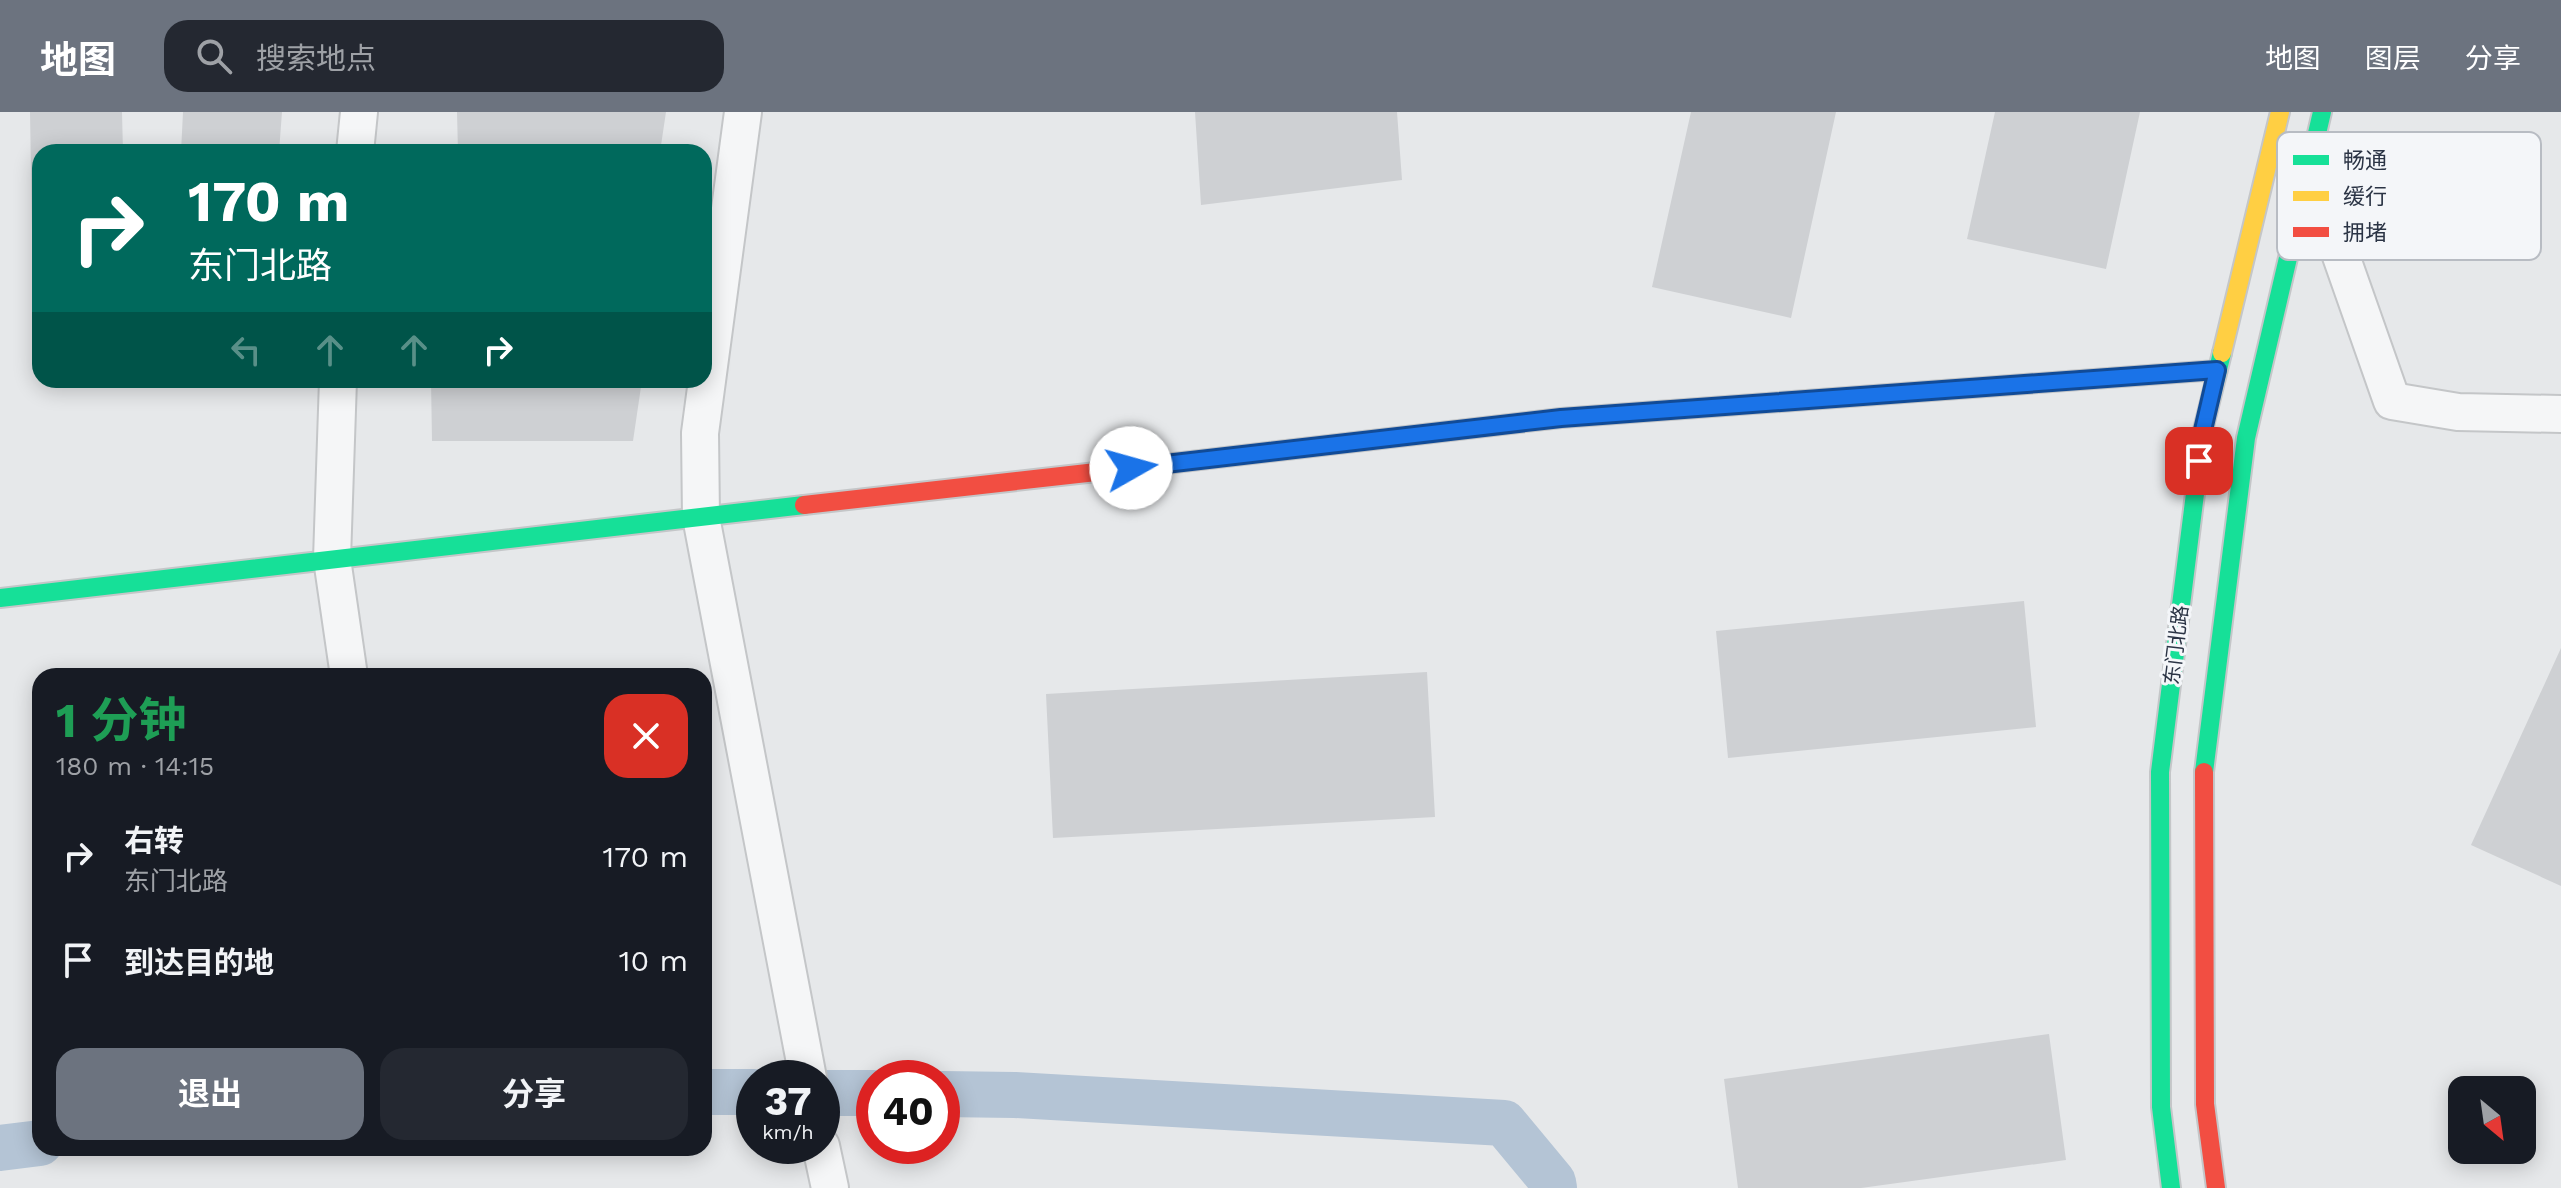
<!DOCTYPE html>
<html lang="zh">
<meta charset="utf-8">
<style>
:root{--surface:#171b24;--page:#242831;--text:#f1f3f6;--muted:#9ea1a6;--accent:#6c737f}
body{margin:0;font-family:"Work Sans","Noto Sans SC",sans-serif;background:var(--page);color:var(--text);height:100vh;display:flex;flex-direction:column;font-size:30px;white-space:nowrap}
*{box-sizing:border-box;margin:0}
p{font-size:26px;color:var(--muted)}
.icon{flex:none;width:44px;height:44px;fill:none;stroke:currentColor;stroke-width:2;stroke-linecap:round;stroke-linejoin:round}
.map{position:relative;flex:1;overflow:hidden}
.details{position:absolute;left:32px;top:556px;width:680px;height:488px;display:flex;flex-direction:column;background:var(--surface);border-radius:24px;box-shadow:0 4px 20px #0003}
.details>*{flex:none}
.banner{position:absolute;left:32px;top:32px;width:680px;height:244px;border-radius:24px;box-shadow:0 4px 20px #0003;background:#00695c;color:#fff;overflow:hidden}
.needle{width:52px;rotate:151deg}
.buttons{position:absolute;left:2448px;top:964px;display:grid;gap:16px}
.buttons a{display:grid;place-items:center;width:88px;height:88px;border-radius:16px;background:var(--surface);box-shadow:0 4px 20px #0003;font-size:40px}
.speed{position:absolute;left:736px;top:948px;display:flex;gap:16px;font-size:40px;font-weight:700;text-align:center}
.speed>*{display:grid;place-content:center;width:104px;height:104px;border-radius:50%;background:var(--surface);box-shadow:0 4px 20px #0003;line-height:1}
.speed small{font-size:20px;font-weight:400}
.speed .limit{border:12px solid #d22;background:#fff;color:#111}
.pin{position:absolute;display:grid;place-items:center;width:68px;height:68px;color:#fff;margin:-34px;border-radius:16px;box-shadow:0 4px 12px #0006}
.me{position:absolute;width:88px;margin:-44px;rotate:83deg;stroke-linejoin:round;filter:drop-shadow(0 0 6px #0008)}
.turn{display:flex;align-items:center;gap:28px;height:168px;padding:0 24px;font-size:36px}
.turn .icon{width:104px;height:104px;stroke-width:2.5}
.turn b{display:block;font-size:56px;line-height:68px}
.lanes{display:flex;align-items:center;height:76px;padding:0 24px;background:#0003;justify-content:center;gap:40px;direction:ltr}
.lanes .off{opacity:.35}
.round{display:grid;place-items:center;flex:none;width:84px;height:84px;border-radius:24px;background:var(--page)}
.head{display:flex;align-items:center;justify-content:space-between;height:136px;padding:0 24px}
h1{font-size:48px;font-weight:700;line-height:60px;color:#1e9e55}
.primary-button{display:flex;gap:16px;margin-top:auto;padding:16px 24px}
.primary-button a{flex:1;height:92px;border-radius:24px;background:var(--accent);color:#fff;font-size:32px;font-weight:700;line-height:92px;text-align:center}
.primary-button a+a{background:var(--page);color:var(--text)}
ul{padding:0;list-style:none}
li{display:flex;align-items:center;gap:24px;height:104px;padding:0 24px}
li div{flex:1}
li b{display:block;font-size:30px}
li em{font-style:normal}
header{display:flex;align-items:center;gap:48px;box-sizing:border-box;height:112px;padding:0 40px;background:var(--accent);color:#fff}
header strong{font-size:38px}
nav{display:flex;gap:44px;margin-inline-start:auto;font-size:28px}
.search{width:560px;height:72px;background:var(--page);display:flex;align-items:center;gap:20px;box-sizing:border-box;padding:0 28px;border-radius:24px;color:var(--muted);font-size:30px}
.map>svg:first-child{display:block}
.lines{fill:none;stroke-linecap:round;stroke-linejoin:round}
.canal{stroke:#b4c4d5;stroke-width:46}
.building{fill:#ced0d3}
.street-casing{stroke:#c4c6c8;stroke-width:40}
.fast-casing{stroke:#c4c6c8;stroke-width:22}
.slow-casing{stroke:#c4c6c8;stroke-width:22}
.jam-casing{stroke:#c4c6c8;stroke-width:22}
.street{stroke:#f5f6f7;stroke-width:36}
.fast{stroke:#16e098;stroke-width:18}
.slow{stroke:#ffcf43;stroke-width:18}
.jam{stroke:#f24e42;stroke-width:18}
.route-casing{stroke:#114b97;stroke-width:20}
.route{stroke:#1a73e8;stroke-width:14}
.labels{text-anchor:middle;stroke-width:6;stroke-linejoin:round;paint-order:stroke}
.street-label{font-size:20px;fill:#2b3445;stroke:#f4f6f9}
.key{fill:#f4f6f9;stroke:#b8bcc3;stroke-width:2}
.key-label{font-size:22px;fill:#2b3445}
</style>
<header>
<strong>地图</strong>
<div class="search"><svg class="icon" aria-label="search" viewBox="0 0 24 24"><circle cx="10" cy="10" r="6"/><path d="M15 15l6 6"/></svg>搜索地点</div>
<nav><a>地图</a><a>图层</a><a>分享</a></nav>
</header>
<div class="map">
<svg width="2561" height="1076" viewBox="0 0 2561 1076">
<rect width="100%" height="100%" fill="#e6e8ea"/>
<g class="lines">
<path class="canal" d="M704 980H754
M822 981H874
M942 982 1015 983 1504 1011 1553 1070 1554 1076
M0 1036 40 1031"/>
</g>
<path class="building" d="M30 0H122L123 40H40V177H33Z
M183 0H282L279 40H181Z
M457 0H666L660 40H458Z
M1195 0H1397L1402 68 1201 93Z
M1691 0H1836L1791 206 1652 175Z
M1995 0H2140L2106 157 1967 127Z
M431 268H642L633 329H432Z
M2024 489 2036 615 1728 646 1716 519Z
M2561 536V774L2471 733Z
M1427 560 1435 705 1053 726 1046 582Z
M2049 922 2066 1048 1861 1076H1738L1724 967Z"/>
<g class="lines">
<g class="street-casing">
<path id="street" d="M743 0 700 321 701 405 808 966
M355 40 359 0
M2309 53 2392 289 2458 300 2561 302
M338 268 332 447 349 564
M821 1034 830 1076"/>
</g>
<g class="fast-casing">
<path id="fast" d="M1105 359 1561 306 2217 258
M0 486 804 393
M2204 660 2246 326 2322 0
M2171 1076 2161 995 2160 660 2203 318 2222 241"/>
</g>
<g class="slow-casing">
<path id="slow" d="M2222 241 2280 0"/>
</g>
<g class="jam-casing">
<path id="jam" d="M804 393 1105 359
M2204 660 2205 992 2216 1076"/>
</g>
<use href="#street" class="street"/>
<use href="#fast" class="fast"/>
<use href="#slow" class="slow"/>
<use href="#jam" class="jam"/>
</g>
<g class="lines">
<g class="route-casing">
<path id="route" d="M1131 356 1561 306 2217 258 2203 318 2199 349"/>
</g>
<use href="#route" class="route"/>
</g>
<g class="labels">
<g class="street-label">
<text transform="translate(2176 533) rotate(-83)" y="7">东门北路</text>
</g>
</g>
<rect x="2277" y="20" width="264" height="128" rx="12" class="key"/>
<rect x="2293" y="43" width="36" height="10" fill="#16e098"/>
<rect x="2293" y="79" width="36" height="10" fill="#ffcf43"/>
<rect x="2293" y="115" width="36" height="10" fill="#f24e42"/>
<g class="key-label">
<text x="2343" y="56">畅通</text>
<text x="2343" y="92">缓行</text>
<text x="2343" y="128">拥堵</text>
</g>
</svg>
<div class="buttons">
<a><svg class="needle" viewBox="-14 -14 28 28"><path d="M0-13l5 13h-10z" fill="#e53935"/><path d="M0 13l5-13h-10z" fill="#9ea1a6"/></svg></a>
</div>
<div class="speed"><div>37<small>km/h</small></div><div class="limit">40</div></div>
<div class="pin" style="left:2199px;top:349px;background:#d93025"><svg class="icon" aria-label="arrive" viewBox="0 0 24 24"><path d="M6 21V4h12l-3 4 3 4H6"/></svg></div>
<svg class="me" style="left:1131px;top:356px" viewBox="-20 -20 40 40"><circle r="19" fill="#fff"/><path d="M0-13L10 11 0 6-10 11z" fill="#1a73e8"/></svg>
<div class="banner">
<div class="turn"><svg class="icon" aria-label="right" viewBox="0 0 24 24"><path d="M7 20v-9h11M14 6l5 5-5 5"/></svg><div><b>170 m</b>东门北路</div></div>
<div class="lanes"><svg class="icon off" aria-label="left" viewBox="0 0 24 24"><path d="M17 20v-9H6M10 6l-5 5 5 5"/></svg><svg class="icon off" aria-label="ahead" viewBox="0 0 24 24"><path d="M12 20V5M6 11l6-6 6 6"/></svg><svg class="icon off" aria-label="ahead" viewBox="0 0 24 24"><path d="M12 20V5M6 11l6-6 6 6"/></svg><svg class="icon" aria-label="right" viewBox="0 0 24 24"><path d="M7 20v-9h11M14 6l5 5-5 5"/></svg></div>
</div>
<section class="details">
<div class="head"><div><h1>1 分钟</h1><p>180 m · 14:15</p></div><a class="round" style="background:#d93025;color:#fff"><svg class="icon" aria-label="close" viewBox="0 0 24 24"><path d="M6 6l12 12M18 6L6 18"/></svg></a></div>
<ul>
<li><svg class="icon" aria-label="right" viewBox="0 0 24 24"><path d="M7 20v-9h11M14 6l5 5-5 5"/></svg><div><b>右转</b><p>东门北路</p></div><em>170 m</em></li>
<li><svg class="icon" aria-label="arrive" viewBox="0 0 24 24"><path d="M6 21V4h12l-3 4 3 4H6"/></svg><div><b>到达目的地</b></div><em>10 m</em></li>
</ul>
<div class="primary-button"><a>退出</a><a>分享</a></div>
</section>
</div>
